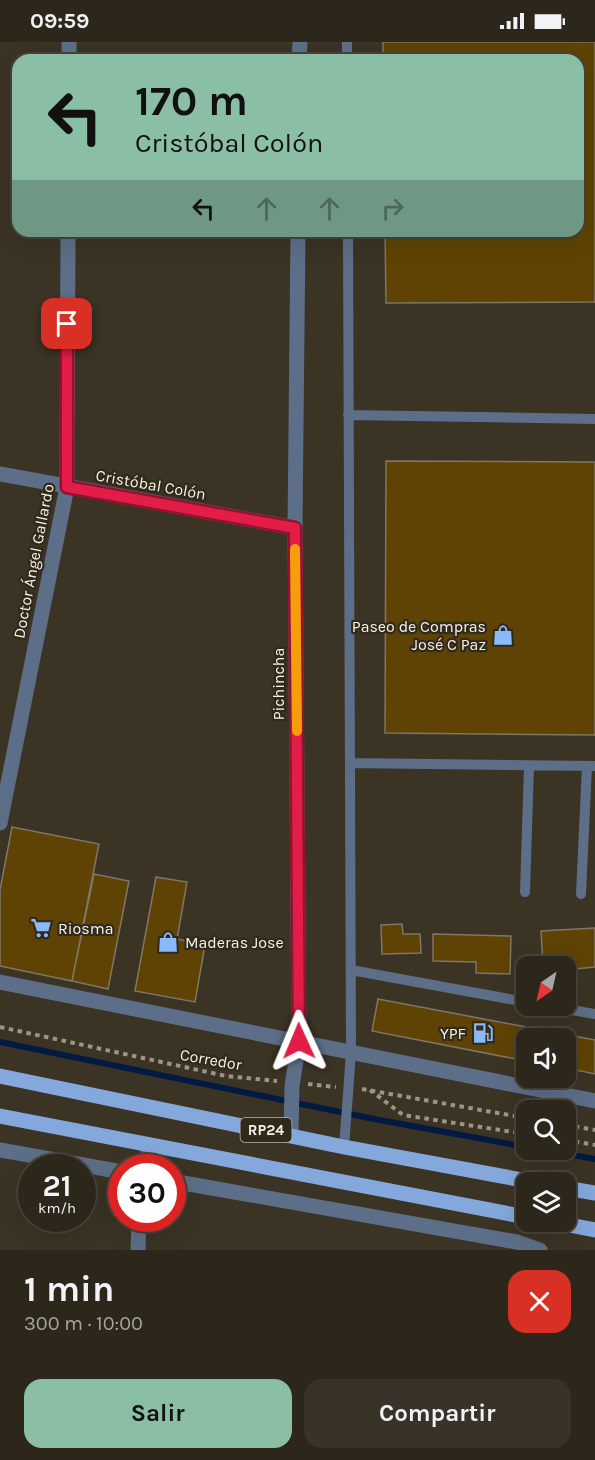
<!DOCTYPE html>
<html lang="es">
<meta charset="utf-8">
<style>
:root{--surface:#2c261b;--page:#383228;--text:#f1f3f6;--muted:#a6a5a3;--line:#48433a;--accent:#8abfa5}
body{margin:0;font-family:Karla,sans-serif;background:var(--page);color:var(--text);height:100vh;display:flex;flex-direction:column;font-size:22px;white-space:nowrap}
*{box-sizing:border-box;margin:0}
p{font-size:20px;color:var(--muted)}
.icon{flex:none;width:33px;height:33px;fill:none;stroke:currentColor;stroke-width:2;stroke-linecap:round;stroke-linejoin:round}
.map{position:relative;height:1208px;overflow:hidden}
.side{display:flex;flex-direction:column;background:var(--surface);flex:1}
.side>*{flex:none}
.guide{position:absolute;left:12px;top:12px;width:572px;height:183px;border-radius:18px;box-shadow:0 6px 24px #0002,0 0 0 2px var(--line);background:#8abfa5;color:#111;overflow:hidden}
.needle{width:39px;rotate:214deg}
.fabs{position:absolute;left:516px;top:914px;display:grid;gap:12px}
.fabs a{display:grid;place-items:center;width:60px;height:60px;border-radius:12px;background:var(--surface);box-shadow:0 6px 24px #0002,0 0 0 2px var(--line);font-size:30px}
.speed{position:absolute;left:18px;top:1112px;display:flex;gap:12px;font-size:30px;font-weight:700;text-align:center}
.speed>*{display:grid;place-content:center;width:78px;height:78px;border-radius:50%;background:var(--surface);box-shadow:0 6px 24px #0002,0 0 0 2px var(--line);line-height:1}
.speed small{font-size:15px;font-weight:400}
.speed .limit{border:9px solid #d22;background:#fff;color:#111}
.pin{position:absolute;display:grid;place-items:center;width:51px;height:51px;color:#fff;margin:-26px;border-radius:12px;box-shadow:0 3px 9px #0006}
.me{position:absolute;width:66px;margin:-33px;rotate:359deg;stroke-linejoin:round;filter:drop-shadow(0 0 4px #0008)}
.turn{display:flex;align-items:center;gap:21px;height:126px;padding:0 24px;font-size:27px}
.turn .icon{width:78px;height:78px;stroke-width:2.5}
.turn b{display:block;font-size:42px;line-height:51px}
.lanes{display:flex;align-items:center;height:57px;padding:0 24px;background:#0003;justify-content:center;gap:30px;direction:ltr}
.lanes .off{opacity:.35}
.round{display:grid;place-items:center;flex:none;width:63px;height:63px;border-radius:18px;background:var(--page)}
.overview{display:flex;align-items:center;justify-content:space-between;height:102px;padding:0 24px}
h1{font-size:36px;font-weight:700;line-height:45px}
.button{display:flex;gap:12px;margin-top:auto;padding:12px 24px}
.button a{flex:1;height:69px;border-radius:18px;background:var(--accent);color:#111;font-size:24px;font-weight:700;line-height:69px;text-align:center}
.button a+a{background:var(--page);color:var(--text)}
.status{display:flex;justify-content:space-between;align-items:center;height:42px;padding:0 30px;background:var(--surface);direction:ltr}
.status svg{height:16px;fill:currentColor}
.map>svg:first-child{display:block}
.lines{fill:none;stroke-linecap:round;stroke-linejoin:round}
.stream{stroke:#001a41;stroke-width:6}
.building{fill:#5e4304;stroke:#807666;stroke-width:1.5}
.path{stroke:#9b9589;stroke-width:4;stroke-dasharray:4.5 4.5;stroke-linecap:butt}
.lane{stroke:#5d6f88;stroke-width:10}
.street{stroke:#5d6f88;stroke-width:15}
.primary{stroke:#84a8dc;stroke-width:15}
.route-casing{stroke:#92132f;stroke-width:15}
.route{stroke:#e11d48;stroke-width:10}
.slow{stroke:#f59e0b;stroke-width:10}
.labels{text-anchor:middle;stroke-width:4.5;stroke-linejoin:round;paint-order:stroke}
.shield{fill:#31291a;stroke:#bcb6ab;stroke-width:1.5}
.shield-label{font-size:15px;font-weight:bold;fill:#f7f2e9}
.street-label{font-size:16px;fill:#f7f2e9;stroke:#31291a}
.poi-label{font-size:16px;fill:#f7f2e9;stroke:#31291a;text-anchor:end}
</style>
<div class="status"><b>09:59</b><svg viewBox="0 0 49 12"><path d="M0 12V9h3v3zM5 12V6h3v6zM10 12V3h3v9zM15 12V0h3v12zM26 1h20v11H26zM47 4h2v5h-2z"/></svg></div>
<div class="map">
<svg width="595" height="1208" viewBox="0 0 595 1208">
<rect width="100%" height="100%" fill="#3b3324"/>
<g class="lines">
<path class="stream" d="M0 1000 374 1077 526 1105
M539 1107 595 1117"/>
</g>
<path class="building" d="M383 0H595V260L386 261 385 189H578V18H383Z
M386 419 595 420V693L385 691Z
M12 785 99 802 72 939 0 924V848Z
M94 832 129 839 108 947 72 939Z
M156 835 187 840 177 897 205 903 195 960 135 949Z
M402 882 403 892H420L421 911 382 912 381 883Z
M595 886V925L575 927V944H566V924H543L541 889Z
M433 892 511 894 510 932 476 931V920L433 919Z
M378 957 595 998V1032L566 1026V996H526V1019L372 989Z"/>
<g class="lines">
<path class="path" d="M0 985 226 1034 277 1039
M308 1042 336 1045
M362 1047 526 1076
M370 1048 403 1073 526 1092
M566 1083 595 1088
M566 1098 595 1103"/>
<path class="lane" d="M347 0V18
M348 373 595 377
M350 721 595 724
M525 850 529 724
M581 852 587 724
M351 928 526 960
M543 963 595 972
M344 1105 351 1011 348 189"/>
<path class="street" d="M69 18V0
M299 18 300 0
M0 432 295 486
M0 781 67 445 68 189
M0 940 595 1059
M291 1093 292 1044 299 999 295 486 298 189
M0 1108 122 1130
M146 1125 149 1103
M172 1139 517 1200 540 1208
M138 1208 139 1176"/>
<path class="primary" d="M0 1034 344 1105 533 1140
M0 1074 526 1175
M566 1146 595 1151
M548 1179 595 1188"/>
</g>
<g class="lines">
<g class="route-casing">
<path id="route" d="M67 282V445L295 486 299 999"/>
</g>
<use href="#route" class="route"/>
<path class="slow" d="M295 507 297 689"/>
</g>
<defs>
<g id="shop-bare" transform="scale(1.62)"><path d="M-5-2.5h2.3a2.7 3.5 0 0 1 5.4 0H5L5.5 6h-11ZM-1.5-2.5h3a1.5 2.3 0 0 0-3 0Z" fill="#8bbafc" stroke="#31291a" stroke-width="2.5" paint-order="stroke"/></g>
<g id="supermarket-bare" transform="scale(1.62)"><path d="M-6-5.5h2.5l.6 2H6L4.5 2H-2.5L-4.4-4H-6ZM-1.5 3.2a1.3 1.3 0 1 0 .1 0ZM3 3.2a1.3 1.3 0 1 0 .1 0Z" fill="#8bbafc" stroke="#31291a" stroke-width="2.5" paint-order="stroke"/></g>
<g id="fuel-bare" transform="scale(1.62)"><path d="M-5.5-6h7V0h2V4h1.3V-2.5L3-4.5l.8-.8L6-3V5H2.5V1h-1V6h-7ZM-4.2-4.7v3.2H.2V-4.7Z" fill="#8bbafc" stroke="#31291a" stroke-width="2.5" paint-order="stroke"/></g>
</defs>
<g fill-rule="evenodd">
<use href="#shop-bare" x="503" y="593"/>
<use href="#supermarket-bare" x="41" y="886"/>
<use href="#shop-bare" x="168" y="900"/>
<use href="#fuel-bare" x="483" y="991"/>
</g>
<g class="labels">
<rect class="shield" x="240.5" y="1076" width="51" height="24" rx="4.5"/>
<g class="shield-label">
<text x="266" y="1093">RP24</text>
</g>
<g class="street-label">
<text transform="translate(151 442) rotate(10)" y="6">Cristóbal Colón</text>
<text transform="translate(33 519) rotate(-79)" y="6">Doctor Ángel Gallardo</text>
<text transform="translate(278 642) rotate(-90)" y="6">Pichincha</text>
<text transform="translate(211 1017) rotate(10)" y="6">Corredor</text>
</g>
<g class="poi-label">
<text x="486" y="590">Paseo de Compras<tspan x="486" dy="18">José C Paz</tspan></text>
<text x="58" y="892" text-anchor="start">Riosma</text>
<text x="185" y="906" text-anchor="start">Maderas Jose</text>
<text x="466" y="997">YPF</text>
</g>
</g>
</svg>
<div class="fabs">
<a><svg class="needle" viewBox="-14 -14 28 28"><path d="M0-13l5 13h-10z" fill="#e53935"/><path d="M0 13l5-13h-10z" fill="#a6a5a3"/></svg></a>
<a><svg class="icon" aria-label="sound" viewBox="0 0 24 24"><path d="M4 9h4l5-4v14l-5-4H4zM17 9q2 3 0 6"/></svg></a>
<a><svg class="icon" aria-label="search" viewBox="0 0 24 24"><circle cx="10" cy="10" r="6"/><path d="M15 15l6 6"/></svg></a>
<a><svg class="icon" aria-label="layers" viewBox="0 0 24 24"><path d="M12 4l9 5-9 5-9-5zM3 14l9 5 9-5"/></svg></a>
</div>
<div class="speed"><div>21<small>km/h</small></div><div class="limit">30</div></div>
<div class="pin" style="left:67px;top:282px;background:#d93025"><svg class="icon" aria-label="arrive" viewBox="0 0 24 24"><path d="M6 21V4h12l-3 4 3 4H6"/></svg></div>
<svg class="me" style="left:299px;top:999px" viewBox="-20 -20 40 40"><path d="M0-17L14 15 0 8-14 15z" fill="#e11d48" stroke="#fff" stroke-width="4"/></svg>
<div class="guide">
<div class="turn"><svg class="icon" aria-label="left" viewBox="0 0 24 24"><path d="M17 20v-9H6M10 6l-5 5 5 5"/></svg><div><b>170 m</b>Cristóbal Colón</div></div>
<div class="lanes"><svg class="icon" aria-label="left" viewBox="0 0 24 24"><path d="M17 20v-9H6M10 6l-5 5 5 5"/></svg><svg class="icon off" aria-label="ahead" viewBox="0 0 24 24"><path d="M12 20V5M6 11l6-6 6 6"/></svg><svg class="icon off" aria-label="ahead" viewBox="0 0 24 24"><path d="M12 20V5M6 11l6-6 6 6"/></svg><svg class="icon off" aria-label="right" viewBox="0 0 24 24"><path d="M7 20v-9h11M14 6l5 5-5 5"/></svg></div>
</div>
</div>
<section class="side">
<div class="overview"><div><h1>1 min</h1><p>300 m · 10:00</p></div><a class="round" style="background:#d93025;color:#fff"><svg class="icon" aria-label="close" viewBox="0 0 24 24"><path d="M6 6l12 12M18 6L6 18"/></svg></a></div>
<div class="button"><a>Salir</a><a>Compartir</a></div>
</section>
